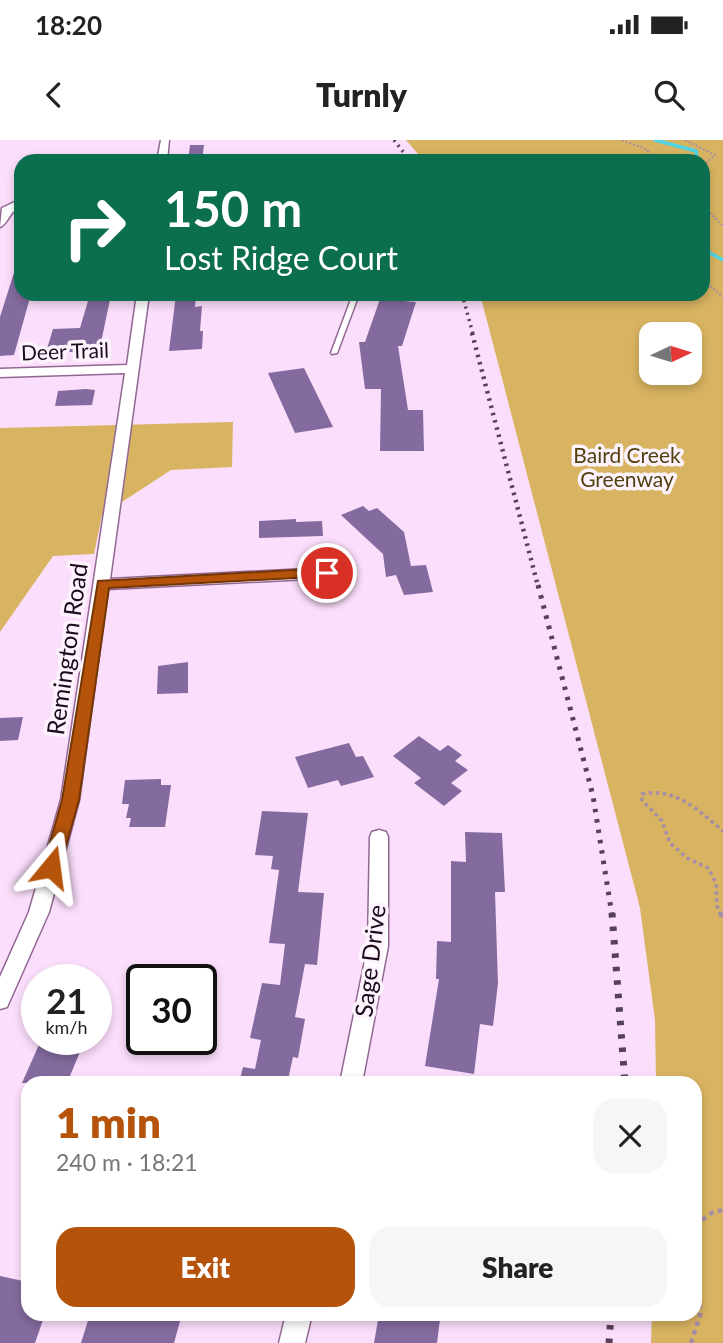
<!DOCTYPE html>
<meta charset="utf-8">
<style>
:root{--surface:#fff;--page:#f6f6f6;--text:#222;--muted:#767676;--accent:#b45309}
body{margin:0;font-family:Lato,sans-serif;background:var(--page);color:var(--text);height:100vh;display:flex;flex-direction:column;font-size:26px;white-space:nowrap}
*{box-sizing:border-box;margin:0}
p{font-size:23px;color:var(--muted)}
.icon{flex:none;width:38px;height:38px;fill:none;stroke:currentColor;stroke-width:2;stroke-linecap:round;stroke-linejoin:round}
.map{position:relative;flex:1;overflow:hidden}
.panel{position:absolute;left:21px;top:936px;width:681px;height:245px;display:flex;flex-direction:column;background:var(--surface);border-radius:21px;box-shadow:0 4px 10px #0003}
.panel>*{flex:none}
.top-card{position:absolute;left:14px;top:14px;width:696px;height:147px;border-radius:21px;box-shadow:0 4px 10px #0003;background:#0b6e4f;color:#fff;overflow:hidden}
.needle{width:46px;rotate:86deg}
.controls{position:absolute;left:639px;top:182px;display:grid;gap:14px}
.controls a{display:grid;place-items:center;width:63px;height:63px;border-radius:14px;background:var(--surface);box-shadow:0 4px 10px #0003;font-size:35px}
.speed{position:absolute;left:21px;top:824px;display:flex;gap:14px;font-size:35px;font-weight:700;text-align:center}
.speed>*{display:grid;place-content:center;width:91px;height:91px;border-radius:50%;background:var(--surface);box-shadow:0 4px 10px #0003;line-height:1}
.speed small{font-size:18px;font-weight:400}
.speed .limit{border:4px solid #111;border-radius:10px;background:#fff;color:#111}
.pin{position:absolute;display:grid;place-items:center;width:60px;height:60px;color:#fff;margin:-30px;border:4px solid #fff;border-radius:50%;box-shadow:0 2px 7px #0007}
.me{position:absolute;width:77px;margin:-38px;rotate:16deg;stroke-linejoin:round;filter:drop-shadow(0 0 5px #0008)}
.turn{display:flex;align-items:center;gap:24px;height:147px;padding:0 35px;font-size:32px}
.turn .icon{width:91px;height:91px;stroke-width:2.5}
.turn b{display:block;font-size:49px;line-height:60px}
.round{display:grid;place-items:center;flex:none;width:74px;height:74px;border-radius:21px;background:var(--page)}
.summary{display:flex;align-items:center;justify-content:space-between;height:119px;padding:0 35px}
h1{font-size:42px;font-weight:800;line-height:52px;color:var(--accent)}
.button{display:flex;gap:14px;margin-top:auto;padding:14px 35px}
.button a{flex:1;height:80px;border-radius:21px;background:var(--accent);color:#fff;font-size:28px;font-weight:800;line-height:80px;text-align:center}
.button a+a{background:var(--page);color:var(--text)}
.status{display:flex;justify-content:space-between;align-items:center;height:49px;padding:0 35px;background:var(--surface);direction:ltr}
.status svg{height:19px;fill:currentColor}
header{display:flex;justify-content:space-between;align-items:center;height:91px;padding:0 35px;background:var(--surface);font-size:32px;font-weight:800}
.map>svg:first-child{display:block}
.green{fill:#d8b361;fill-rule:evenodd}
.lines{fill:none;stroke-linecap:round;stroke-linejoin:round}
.stream{stroke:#4fd3e3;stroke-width:3.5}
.building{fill:#846b9f}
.service-casing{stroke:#926793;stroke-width:3}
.minor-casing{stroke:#926793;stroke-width:3}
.path-far2{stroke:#a68da6;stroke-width:2;stroke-dasharray:2 2;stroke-linecap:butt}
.path-far1{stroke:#a68da6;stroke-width:3.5;stroke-dasharray:3.5 3.5;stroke-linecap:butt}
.path{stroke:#a68da6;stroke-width:4.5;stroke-dasharray:4.5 4.5;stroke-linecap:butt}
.service{fill:#fff;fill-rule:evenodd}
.minor{fill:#fff;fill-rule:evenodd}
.rail-far3{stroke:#564256;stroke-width:3.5;stroke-dasharray:2 4.5;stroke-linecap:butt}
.rail-far2{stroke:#564256;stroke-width:4.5;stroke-dasharray:2.5 5;stroke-linecap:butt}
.rail-far1{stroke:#564256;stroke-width:5;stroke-dasharray:3.5 7;stroke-linecap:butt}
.rail{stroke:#564256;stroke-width:7;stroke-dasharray:4.5 9;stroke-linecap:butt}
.route{fill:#b45309;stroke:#753606;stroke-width:2}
.labels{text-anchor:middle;stroke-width:7;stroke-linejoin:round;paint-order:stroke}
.far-street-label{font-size:21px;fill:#1c0b1c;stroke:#fdf3fc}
.far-park-label{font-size:21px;fill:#533f0d;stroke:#fdf3fc}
.street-label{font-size:24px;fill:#1c0b1c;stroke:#fdf3fc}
</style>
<div class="status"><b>18:20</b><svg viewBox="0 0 49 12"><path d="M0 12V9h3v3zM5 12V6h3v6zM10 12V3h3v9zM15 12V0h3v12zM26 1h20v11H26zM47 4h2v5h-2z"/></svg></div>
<header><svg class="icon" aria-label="back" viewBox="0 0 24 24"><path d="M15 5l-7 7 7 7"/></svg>Turnly<svg class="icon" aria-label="search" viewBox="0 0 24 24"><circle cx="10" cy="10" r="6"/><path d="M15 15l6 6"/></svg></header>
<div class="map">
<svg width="723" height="1203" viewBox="0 0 723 1203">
<rect width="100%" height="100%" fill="#fbdefb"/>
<path class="green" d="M406 0H723V1203H651L652 1174H695V943H656L655 880 640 768 480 154H704V21H424ZM651 194H690V233H651Z
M233 282 232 327 171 330 102 375 94 414 53 416 0 492V288Z"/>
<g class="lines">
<path class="stream" d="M655 0 696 11 697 17 686 21
M704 104 710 113 723 120"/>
</g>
<path class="building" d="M190 5H204L202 21H188Z
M18 120 21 121V154H31L14 215 0 216V177Z
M90 154 111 155 99 212H46L53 189 80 188Z
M176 154H196L195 167 202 166 200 191H203L202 209 169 211Z
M380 159 416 162 402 206H398L408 270H423L424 311H380L381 249H365L359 202H365Z
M304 228 333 287 295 293 268 233Z
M86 249 95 250 92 265 55 266 58 251Z
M363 366 369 371 377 368 404 392 411 426 426 425 433 452 404 455 396 435 386 437 383 414 341 375Z
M296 379V382L322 381 323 396 259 398V381Z
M188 522V553L157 554 158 526Z
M23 577 18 600 0 601V578Z
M419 596 440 611 448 605 462 615 455 621 468 630 451 643 462 651 444 666 414 643 421 638 393 616Z
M349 603 356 617 363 616 374 637 341 646 338 640 308 648 295 617Z
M161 639V645H171L165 687H129L131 678H126L129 664H122L125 640Z
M262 671 308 673 298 752 324 753 317 825 305 824 295 877 305 879 298 918 293 917 289 935 291 943H239L243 927 255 929 261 900 250 898 262 843 280 845 285 804 269 803 279 730 271 729 273 716 255 715Z
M465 692 502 693 505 752H495L498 843 493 886 480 884 474 934 425 926 439 839H436L437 801 451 802V721L466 722Z
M41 900H85L67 943H22Z
M0 1136 28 1142V1174H45L35 1203H0Z
M90 1174H182L174 1203H81Z
M379 1174H415L440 1179 437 1203H374Z"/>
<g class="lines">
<g class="service-casing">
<path id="service" d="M353 154H359L337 213 332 214 331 213Z"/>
</g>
<g class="minor-casing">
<path id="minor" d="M161 0H169L167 21H157Z
M21 59V66C8 73 8 84 0 87L2 68Z
M137 154H149L110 439 327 428 335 433 327 438 108 449 79 660 49 772 7 867 0 869V837L29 772 61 660 125 233 0 237V229L127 225Z
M379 690 386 692 388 697V806L362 943H340L368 806 370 697 372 692Z
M286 1174H312L305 1203H279Z"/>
</g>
<path class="path-far2" d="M622 0 648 10 647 21
M685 0 715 15 704 25
M704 67 723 86
M704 141 723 157"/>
<path class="path-far1" d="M721 775 717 766 716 743 708 728 687 718 670 703 662 681 642 660V654C676 647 699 671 723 691"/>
<path class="path" d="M720 773 723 779
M695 1085 713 1072 723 1070
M691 1203 701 1172 695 1146"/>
<use href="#service" class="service"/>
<use href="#minor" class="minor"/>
<path class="rail-far3" d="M394 0 410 21
M462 154 473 194"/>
<path class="rail-far2" d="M472 193 538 446"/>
<path class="rail-far1" d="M538 445 593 656 612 775"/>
<path class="rail" d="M612 773 625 943
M609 1203 611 1174"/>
</g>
<path class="route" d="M327 428 332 430V436L109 448 79 660 60 727 58 732H45L43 727 62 660 98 441Z"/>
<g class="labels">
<g class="far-street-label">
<text transform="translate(65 212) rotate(-2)" y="7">Deer Trail</text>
</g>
<g class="far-park-label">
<text x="627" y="323">Baird Creek<tspan x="627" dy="24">Greenway</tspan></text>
</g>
<g class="street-label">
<text transform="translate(68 509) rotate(-82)" y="8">Remington Road</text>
<text transform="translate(371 821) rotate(-83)" y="8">Sage Drive</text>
</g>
</g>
</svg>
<div class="controls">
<a><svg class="needle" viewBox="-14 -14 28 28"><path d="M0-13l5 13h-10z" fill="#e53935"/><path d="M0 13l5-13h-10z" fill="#767676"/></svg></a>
</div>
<div class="speed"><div>21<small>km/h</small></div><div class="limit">30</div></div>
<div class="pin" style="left:327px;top:433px;background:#d93025"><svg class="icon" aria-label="arrive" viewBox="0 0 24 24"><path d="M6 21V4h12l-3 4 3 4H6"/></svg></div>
<svg class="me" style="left:51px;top:727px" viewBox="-20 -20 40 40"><path d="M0-17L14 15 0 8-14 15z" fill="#b45309" stroke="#fff" stroke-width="4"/></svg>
<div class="top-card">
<div class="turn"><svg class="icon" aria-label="right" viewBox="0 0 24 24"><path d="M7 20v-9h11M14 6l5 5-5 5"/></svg><div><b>150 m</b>Lost Ridge Court</div></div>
</div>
<section class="panel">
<div class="summary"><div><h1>1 min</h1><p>240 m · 18:21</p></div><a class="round"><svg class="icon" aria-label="close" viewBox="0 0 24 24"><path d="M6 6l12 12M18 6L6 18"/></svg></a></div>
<div class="button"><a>Exit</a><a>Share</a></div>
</section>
</div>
